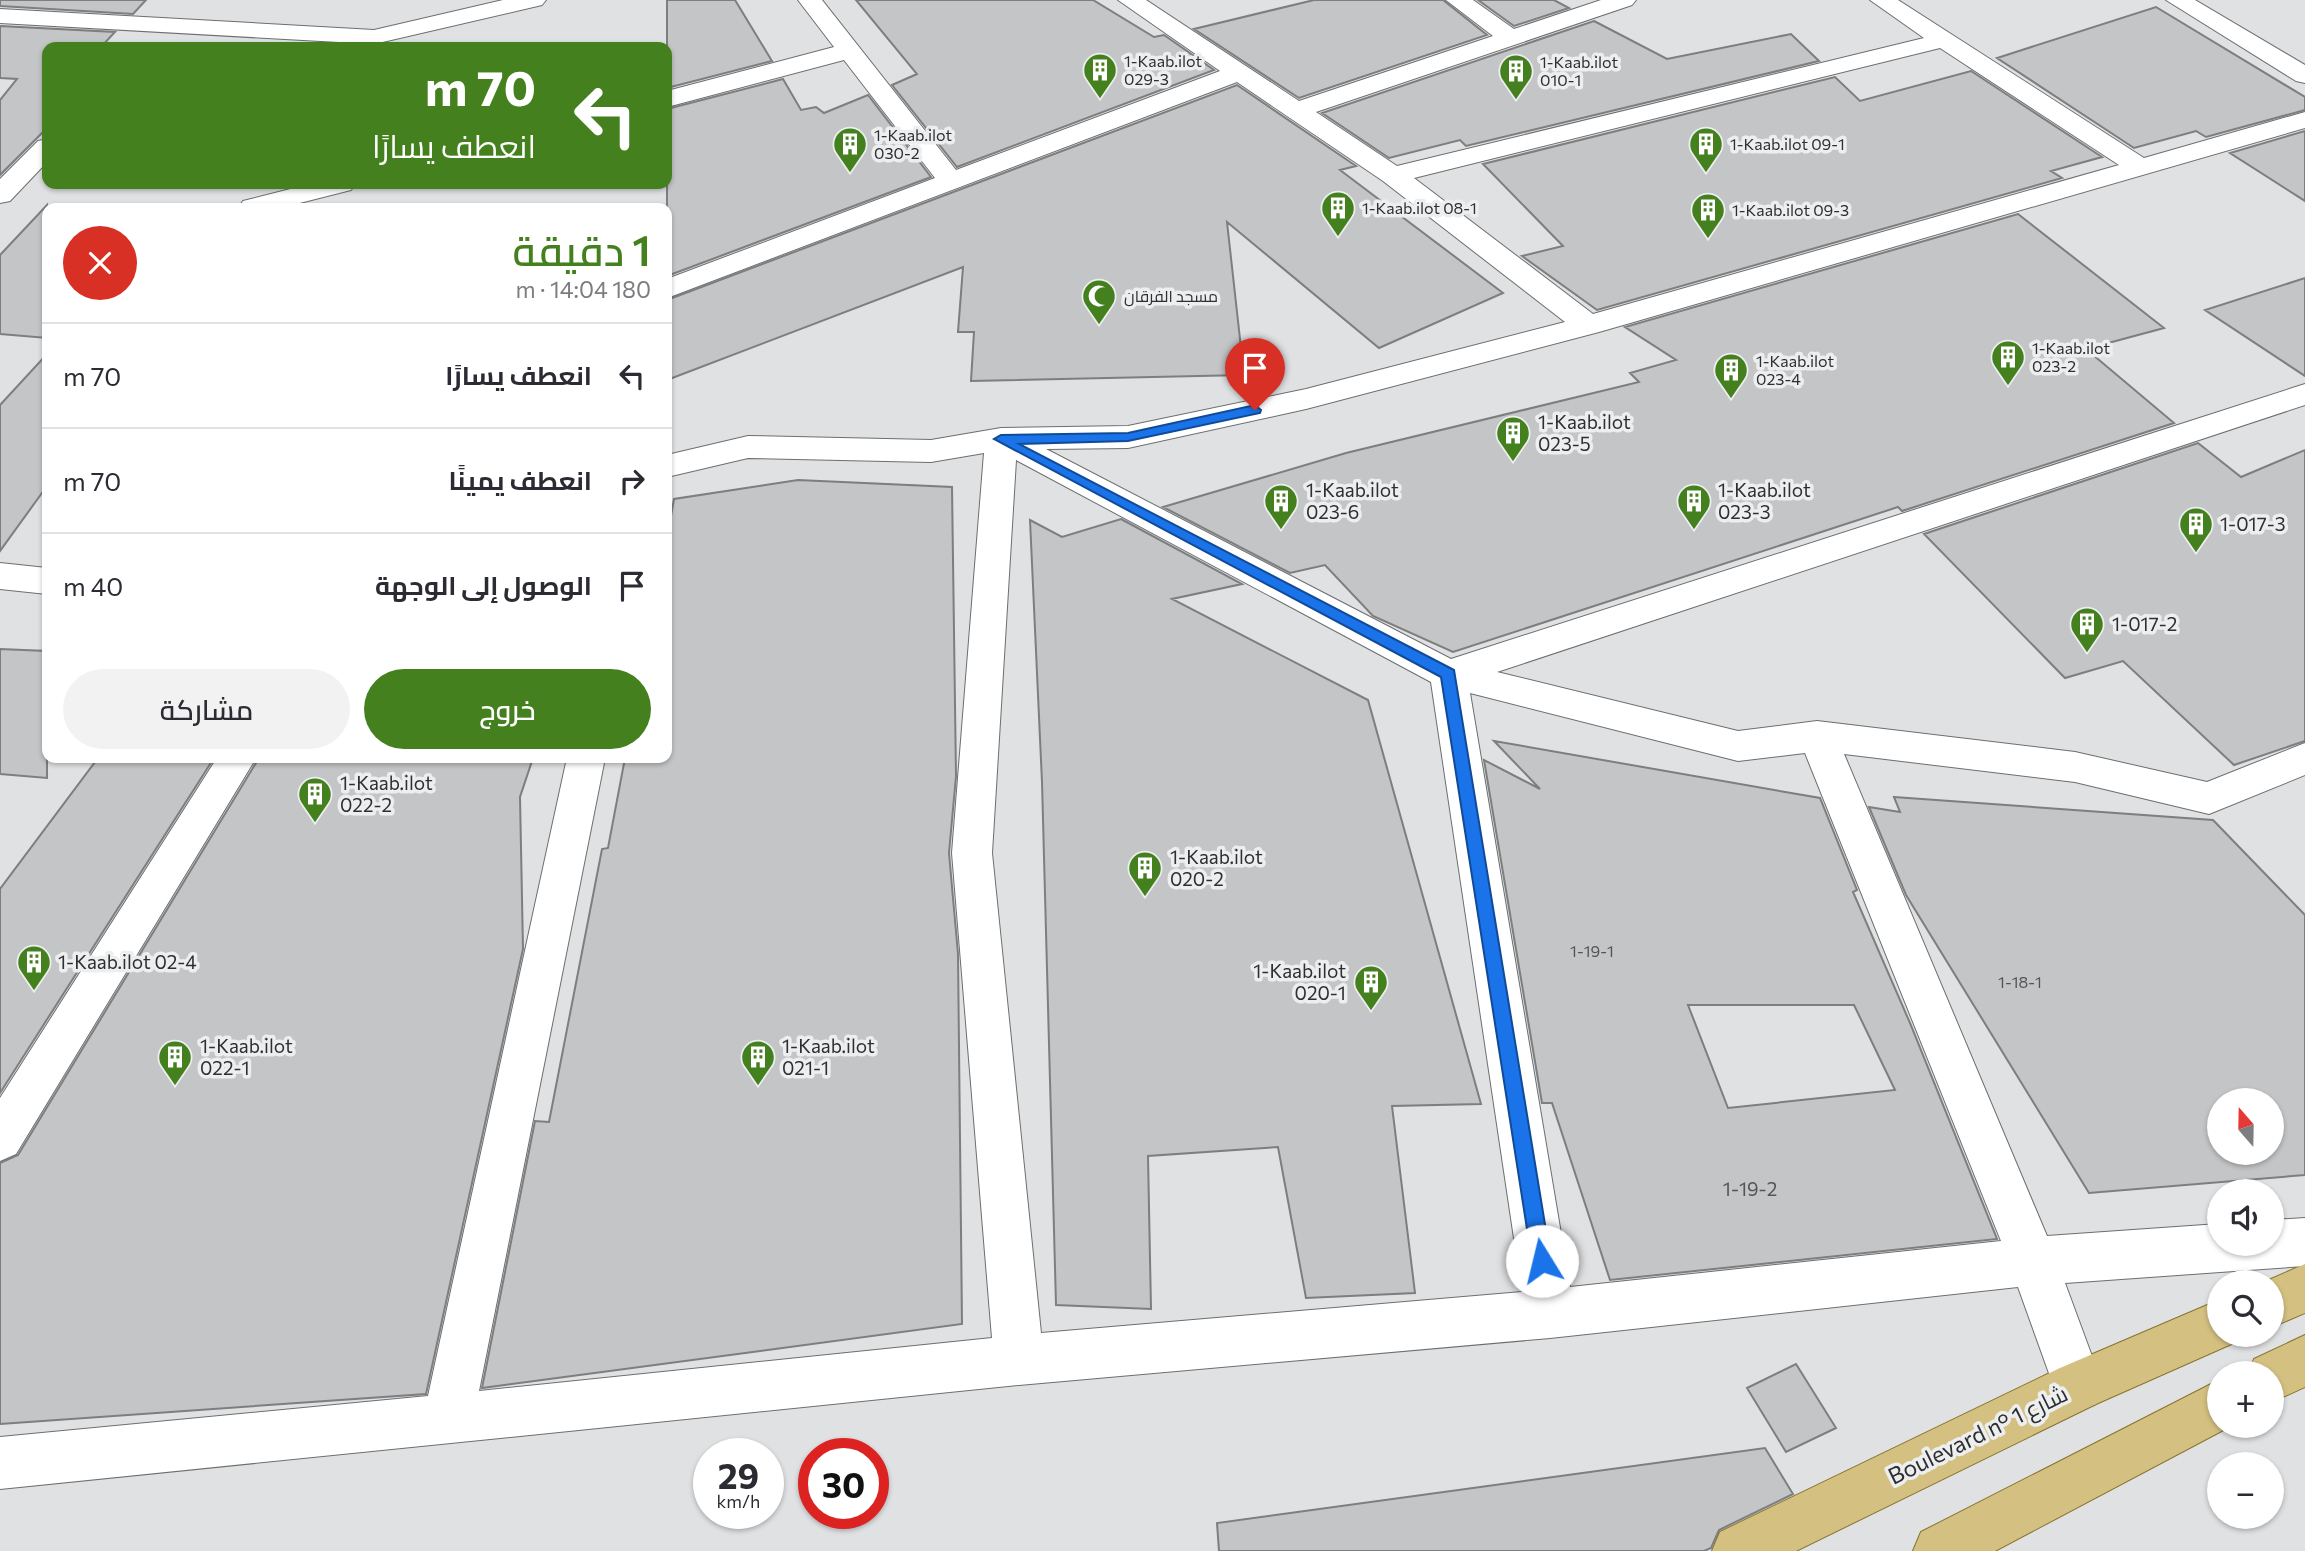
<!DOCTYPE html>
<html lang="ar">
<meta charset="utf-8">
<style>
:root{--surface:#fff;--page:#f2f2f3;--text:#2b2b33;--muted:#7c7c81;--line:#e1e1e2;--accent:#44811e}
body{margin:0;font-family:Commissioner,Cairo,sans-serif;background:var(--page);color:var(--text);direction:rtl;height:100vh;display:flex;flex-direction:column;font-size:26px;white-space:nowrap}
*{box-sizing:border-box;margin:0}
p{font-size:23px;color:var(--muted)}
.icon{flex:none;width:38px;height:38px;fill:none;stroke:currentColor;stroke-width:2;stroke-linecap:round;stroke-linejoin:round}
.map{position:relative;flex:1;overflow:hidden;direction:ltr}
.panel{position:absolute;left:42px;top:203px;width:630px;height:560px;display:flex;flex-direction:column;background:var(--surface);border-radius:14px;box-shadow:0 2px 5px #0004;direction:rtl}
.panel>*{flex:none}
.guide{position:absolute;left:42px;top:42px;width:630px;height:147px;border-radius:14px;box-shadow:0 2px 5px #0004;direction:rtl;background:#44811e;color:#fff;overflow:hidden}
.needle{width:46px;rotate:340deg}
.fabs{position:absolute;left:2207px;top:1088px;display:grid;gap:14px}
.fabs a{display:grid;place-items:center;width:77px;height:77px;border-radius:50%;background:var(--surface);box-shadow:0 2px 5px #0004;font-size:35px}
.speed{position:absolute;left:693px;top:1438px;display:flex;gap:14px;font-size:35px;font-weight:700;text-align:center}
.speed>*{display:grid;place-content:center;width:91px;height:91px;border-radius:50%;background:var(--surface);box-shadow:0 2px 5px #0004;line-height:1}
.speed small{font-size:18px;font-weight:400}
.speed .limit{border:10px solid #d22;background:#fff;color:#111}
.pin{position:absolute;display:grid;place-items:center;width:60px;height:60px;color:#fff;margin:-72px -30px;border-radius:50% 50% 50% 0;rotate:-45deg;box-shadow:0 0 7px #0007}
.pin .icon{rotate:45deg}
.me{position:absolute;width:77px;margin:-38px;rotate:351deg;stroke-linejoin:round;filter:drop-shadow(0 0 5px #0008)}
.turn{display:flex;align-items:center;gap:24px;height:147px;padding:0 21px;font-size:32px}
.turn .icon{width:91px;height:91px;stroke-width:2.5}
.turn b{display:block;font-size:49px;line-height:60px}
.round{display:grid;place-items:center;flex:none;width:74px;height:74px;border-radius:37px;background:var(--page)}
.summary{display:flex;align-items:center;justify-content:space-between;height:119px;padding:0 21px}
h1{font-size:42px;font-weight:600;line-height:52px;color:var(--accent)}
.cta{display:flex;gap:14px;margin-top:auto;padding:14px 21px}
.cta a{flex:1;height:80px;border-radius:42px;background:var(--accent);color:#fff;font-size:28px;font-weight:600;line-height:80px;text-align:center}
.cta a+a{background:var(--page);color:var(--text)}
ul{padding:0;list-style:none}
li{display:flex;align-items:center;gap:21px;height:105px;padding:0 21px;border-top:2px solid var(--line)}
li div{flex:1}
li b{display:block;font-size:26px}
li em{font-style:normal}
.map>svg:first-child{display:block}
.building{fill:#c3c5c7;stroke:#7c7e80;stroke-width:2;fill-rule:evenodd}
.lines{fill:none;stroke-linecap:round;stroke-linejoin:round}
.minor-casing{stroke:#6c6e6f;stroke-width:2}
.major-casing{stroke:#88732e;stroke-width:2}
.minor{fill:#fff;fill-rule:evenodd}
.major{fill:#d4c181;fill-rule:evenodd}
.route{fill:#1a73e8;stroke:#114b97;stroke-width:2}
.labels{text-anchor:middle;stroke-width:7;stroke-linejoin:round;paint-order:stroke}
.far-poi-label{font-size:16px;fill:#2e2f2f;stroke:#eceef0;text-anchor:start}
.number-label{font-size:16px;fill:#535455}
.poi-label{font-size:19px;fill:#2e2f2f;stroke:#eceef0;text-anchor:start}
.near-number-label{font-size:19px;fill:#535455}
.near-street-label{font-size:23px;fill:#2e2f2f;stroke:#eceef0}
</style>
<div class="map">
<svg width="2305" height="1551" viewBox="0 0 2305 1551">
<rect width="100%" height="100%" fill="#dfe1e3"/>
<path class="building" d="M0 0H146L133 14 0 6Z
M667 0H735L772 61 667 88Z
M856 0H1093L1154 37 1164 35 1214 70 957 167 892 85 917 74Z
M1314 0H1443L1487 35 1299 98 1194 29Z
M1478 0H1554L1569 8 1514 26Z
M2156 7 2305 97V110L2206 137 2196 131 2134 148 1997 58Z
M1594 21 1667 59 1791 34 1819 61 1466 146 1460 140 1389 158 1322 113Z
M0 26 115 32 101 47H47V128L0 175V100L17 79 0 78Z
M1971 71 2102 157 2051 171 2062 178 1597 310 1522 256 1563 246 1483 164 1835 77 1860 101Z
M783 79 801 110 816 107 824 113 868 95 931 177 667 276V109Z
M1237 85 1356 166 1340 170 1503 293 1379 348 1227 222 1244 375 971 381 974 332H958L963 267 667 380V300Z
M2305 131V201L2230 153Z
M47 205V338L0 334V255Z
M2018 214 2164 328 2086 349 2174 423 1902 511 1898 507 1453 652 1373 616 1325 565 1290 573 1163 507 1346 453 1639 382 1630 373 1676 360 1625 327Z
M2305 278V376L2205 310Z
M47 354V486L0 551V405Z
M2198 443 2241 477 2305 450V741L2234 765 2123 661 2065 678 1924 534Z
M798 480 952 487 956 776 949 853 958 954 962 1324 482 1388 535 1121 549 1122 602 849 608 848 625 758H667V538L674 499Z
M1121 519 1242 584 1172 599 1368 700 1481 1104 1392 1106 1415 1293 1306 1298 1278 1147 1148 1156 1151 1309 1056 1305 1042 782 1030 520 1062 537Z
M0 649 47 651V778L0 774Z
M1494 741 1820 798 1857 890 1853 892 1910 1023 1997 1239 1610 1280 1552 1103H1542L1484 760 1540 789ZM1688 1005H1854L1895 1090 1728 1108Z
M98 758H214L0 1093V889Z
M259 758H533L520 797 523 949 426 1394 0 1424V1163L18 1155Z
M1894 797 2213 820 2305 915V1175L2089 1193 1906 895 1869 807 1900 812ZM2219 1101H2272V1153H2219Z
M1796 1364 1836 1428 1786 1452 1747 1388Z
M1765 1448 1793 1494 1719 1530 1711 1548 1704 1551H1219L1217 1523Z"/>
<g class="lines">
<g class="minor-casing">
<path id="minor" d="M503 0H546L542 5 374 44 0 23V9L374 30Z
M798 0H822L956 170 1220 71 1118 0H1146L1299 101 1493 36 1446 0H1473L1514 29 1601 0H1636L1632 5 1316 112 1397 166 1924 38 1870 0H1898L2144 158 2305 112V128L1599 332 1306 409 1128 448 1046 449 1451 659 2305 384V405L1497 672 1738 731 1817 721 2075 752 2207 782 2305 743V775L2209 814 2075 782 1844 754 2047 1236 2219 1224V1244H2272V1220L2305 1218V1266L2065 1283 2103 1386 2096 1404 2078 1411 2060 1404 2018 1287 1550 1338 1019 1385 0 1489V1437L428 1396 567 758H605L479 1391 992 1338 952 853 984 453 931 462 748 458 667 477V455L748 436 931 440 1001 428 1128 426 1306 389 1565 322 1383 181 1237 82 667 298V279L935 178 844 60 667 107V91L834 47ZM1940 48 2119 165 1593 314 1414 178ZM1016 460 1431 682 1522 1292 1041 1333 992 853ZM1470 693 1738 761 1805 753 2001 1241 1570 1287Z
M2166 0H2195L2305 65V83L2296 81Z
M47 139V162L10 201 0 203V179L38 141Z
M310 184H355L351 190 280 208 239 207 243 201Z
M0 563 47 568V594L0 589Z
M217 758H256L16 1154 0 1161V1098Z"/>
</g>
<g class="major-casing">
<path id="major" d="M2305 1264V1313L2272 1327V1283H2262Z
M2219 1300V1335H2239L2236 1342 2096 1404 1796 1551H1712L1720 1532 2060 1368Z
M2305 1335V1387L2272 1402V1374H2248L2254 1359Z
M2219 1380V1426H2231L1995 1551H1913L1921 1532Z"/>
</g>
<use href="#minor" class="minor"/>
<use href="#major" class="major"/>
</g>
<path class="route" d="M1255 405 1261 410 1260 413 1128 441 1019 444 1454 670 1551 1261 1549 1268 1542 1271 1535 1268 1532 1261 1441 677 994 439 1001 435 1128 433Z"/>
<defs>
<g id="building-pin" transform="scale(1.75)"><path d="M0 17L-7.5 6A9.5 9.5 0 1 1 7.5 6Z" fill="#44811e" stroke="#eceef0"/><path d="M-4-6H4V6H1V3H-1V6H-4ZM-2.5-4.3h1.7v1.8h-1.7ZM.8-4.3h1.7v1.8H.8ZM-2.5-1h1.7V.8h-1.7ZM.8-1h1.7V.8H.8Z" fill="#fff"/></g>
<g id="mosque-pin" transform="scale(1.75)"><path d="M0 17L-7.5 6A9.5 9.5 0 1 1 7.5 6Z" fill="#44811e" stroke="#eceef0"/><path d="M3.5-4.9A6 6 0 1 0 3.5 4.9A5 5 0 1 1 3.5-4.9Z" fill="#fff"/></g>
</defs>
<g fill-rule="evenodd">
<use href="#building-pin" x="1100" y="70"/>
<use href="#building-pin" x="1516" y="71"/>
<use href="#building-pin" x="850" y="144"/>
<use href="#building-pin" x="1706" y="144"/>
<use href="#building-pin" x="1338" y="208"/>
<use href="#building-pin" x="1708" y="210"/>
<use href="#mosque-pin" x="1099" y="296"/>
<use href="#building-pin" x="2008" y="357"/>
<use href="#building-pin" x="1731" y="370"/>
<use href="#building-pin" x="1513" y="433"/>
<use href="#building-pin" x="1281" y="501"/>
<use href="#building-pin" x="1694" y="501"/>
<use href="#building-pin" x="2196" y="524"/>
<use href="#building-pin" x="2087" y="624"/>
<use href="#building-pin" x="315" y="794"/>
<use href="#building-pin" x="1145" y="868"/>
<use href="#building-pin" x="34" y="962"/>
<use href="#building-pin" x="1371" y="982"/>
<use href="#building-pin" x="175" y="1057"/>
<use href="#building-pin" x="758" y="1057"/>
</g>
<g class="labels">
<g class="far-poi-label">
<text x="1124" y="67">1-Kaab.ilot<tspan x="1124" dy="18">029-3</tspan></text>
<text x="1540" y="68">1-Kaab.ilot<tspan x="1540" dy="18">010-1</tspan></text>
<text x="874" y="141">1-Kaab.ilot<tspan x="874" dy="18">030-2</tspan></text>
<text x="1730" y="150">1-Kaab.ilot 09-1</text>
<text x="1362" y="214">1-Kaab.ilot 08-1</text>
<text x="1732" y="216">1-Kaab.ilot 09-3</text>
<text x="1124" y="302">مسجد الفرقان</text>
<text x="2032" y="354">1-Kaab.ilot<tspan x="2032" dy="18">023-2</tspan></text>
<text x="1756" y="367">1-Kaab.ilot<tspan x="1756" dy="18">023-4</tspan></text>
</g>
<g class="number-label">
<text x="1592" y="957">1-19-1</text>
<text x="2020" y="988">1-18-1</text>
</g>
<g class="poi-label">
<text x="1538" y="429">1-Kaab.ilot<tspan x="1538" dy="22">023-5</tspan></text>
<text x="1306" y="497">1-Kaab.ilot<tspan x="1306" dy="22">023-6</tspan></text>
<text x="1718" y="497">1-Kaab.ilot<tspan x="1718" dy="22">023-3</tspan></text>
<text x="2220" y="531">1-017-3</text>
<text x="2112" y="631">1-017-2</text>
<text x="340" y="790">1-Kaab.ilot<tspan x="340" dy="22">022-2</tspan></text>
<text x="1170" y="864">1-Kaab.ilot<tspan x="1170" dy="22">020-2</tspan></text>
<text x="58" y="969">1-Kaab.ilot 02-4</text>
<text x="1346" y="978" text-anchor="end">1-Kaab.ilot<tspan x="1346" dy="22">020-1</tspan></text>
<text x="200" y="1053">1-Kaab.ilot<tspan x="200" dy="22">022-1</tspan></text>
<text x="782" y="1053">1-Kaab.ilot<tspan x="782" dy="22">021-1</tspan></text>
</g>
<g class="near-number-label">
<text x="1750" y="1196">1-19-2</text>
</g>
<g class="near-street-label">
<text transform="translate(1978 1435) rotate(-26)" y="8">Boulevard n° شارع 1</text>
</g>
</g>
</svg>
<div class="fabs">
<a><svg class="needle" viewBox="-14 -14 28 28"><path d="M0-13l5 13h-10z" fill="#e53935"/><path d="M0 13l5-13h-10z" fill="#7c7c81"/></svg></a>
<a><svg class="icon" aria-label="sound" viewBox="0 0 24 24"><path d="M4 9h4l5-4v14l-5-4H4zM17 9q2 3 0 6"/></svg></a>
<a><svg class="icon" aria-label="search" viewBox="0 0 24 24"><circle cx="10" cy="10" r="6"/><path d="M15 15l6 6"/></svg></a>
<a>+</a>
<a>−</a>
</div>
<div class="speed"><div>29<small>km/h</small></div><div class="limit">30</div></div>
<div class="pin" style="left:1255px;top:410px;background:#d93025"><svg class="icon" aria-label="arrive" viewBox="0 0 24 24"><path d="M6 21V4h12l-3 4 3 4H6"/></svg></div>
<svg class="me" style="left:1542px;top:1261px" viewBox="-20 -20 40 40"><circle r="19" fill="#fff"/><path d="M0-13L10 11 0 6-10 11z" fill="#1a73e8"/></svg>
<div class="guide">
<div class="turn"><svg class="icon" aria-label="left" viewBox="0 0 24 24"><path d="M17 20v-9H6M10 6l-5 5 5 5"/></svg><div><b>70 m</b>انعطف يسارًا</div></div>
</div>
<section class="panel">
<div class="summary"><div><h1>1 دقيقة</h1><p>180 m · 14:04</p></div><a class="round" style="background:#d93025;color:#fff"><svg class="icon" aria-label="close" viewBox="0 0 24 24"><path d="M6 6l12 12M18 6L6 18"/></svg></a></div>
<ul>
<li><svg class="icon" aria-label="left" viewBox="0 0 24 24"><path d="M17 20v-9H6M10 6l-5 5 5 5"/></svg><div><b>انعطف يسارًا</b></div><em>70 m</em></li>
<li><svg class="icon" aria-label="right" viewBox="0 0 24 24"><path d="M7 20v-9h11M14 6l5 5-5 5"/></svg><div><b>انعطف يمينًا</b></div><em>70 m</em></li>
<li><svg class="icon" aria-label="arrive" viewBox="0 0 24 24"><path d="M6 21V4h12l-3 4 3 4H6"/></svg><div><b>الوصول إلى الوجهة</b></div><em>40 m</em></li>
</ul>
<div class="cta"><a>خروج</a><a>مشاركة</a></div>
</section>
</div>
